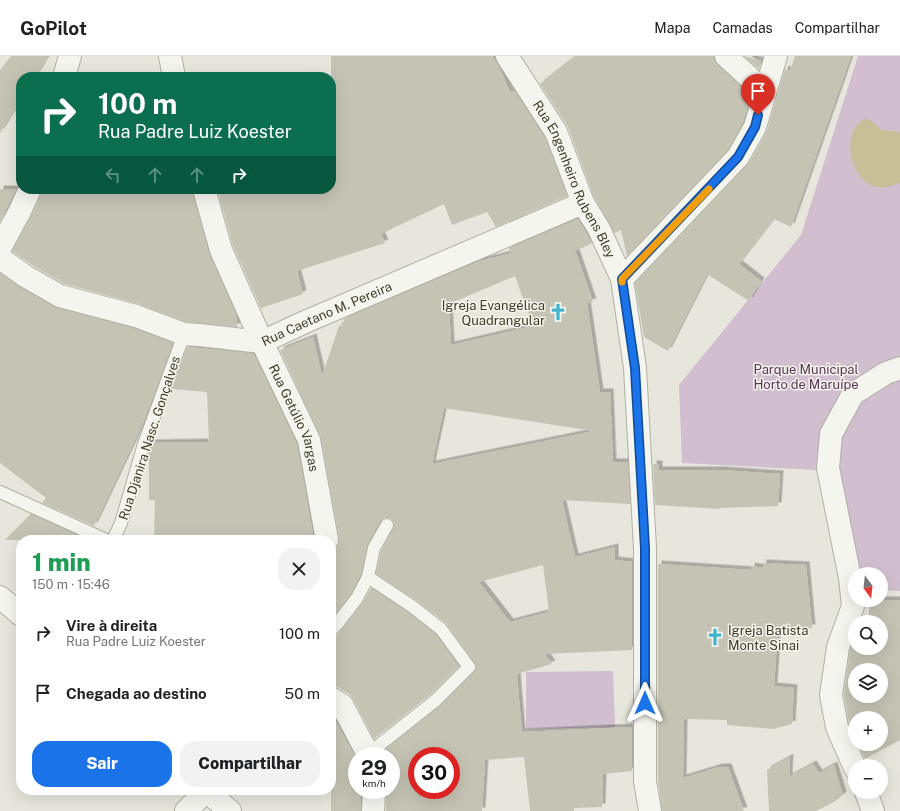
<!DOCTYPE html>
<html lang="pt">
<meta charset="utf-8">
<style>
:root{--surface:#fff;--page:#f2f2f2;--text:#202124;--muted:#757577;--line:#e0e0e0;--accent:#1a73e8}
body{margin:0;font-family:"Public Sans",sans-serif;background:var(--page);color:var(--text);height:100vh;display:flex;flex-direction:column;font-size:15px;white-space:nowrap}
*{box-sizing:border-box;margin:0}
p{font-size:13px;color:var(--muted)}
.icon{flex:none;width:22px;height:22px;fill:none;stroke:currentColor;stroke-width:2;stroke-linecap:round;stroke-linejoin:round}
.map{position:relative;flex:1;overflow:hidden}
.drawer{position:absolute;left:16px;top:479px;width:320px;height:260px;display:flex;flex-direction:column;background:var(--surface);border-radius:16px;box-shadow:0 4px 16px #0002}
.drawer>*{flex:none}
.banner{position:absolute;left:16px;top:16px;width:320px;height:122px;border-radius:16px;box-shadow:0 4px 16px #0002;background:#0b6e4f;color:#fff;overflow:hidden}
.needle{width:26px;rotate:165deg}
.buttons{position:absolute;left:848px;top:511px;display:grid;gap:8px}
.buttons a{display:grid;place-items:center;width:40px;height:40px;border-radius:50%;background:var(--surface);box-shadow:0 4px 16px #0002;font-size:20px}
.speed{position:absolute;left:348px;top:691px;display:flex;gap:8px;font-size:20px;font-weight:700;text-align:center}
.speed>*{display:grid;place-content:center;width:52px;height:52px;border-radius:50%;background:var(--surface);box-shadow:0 4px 16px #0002;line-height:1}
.speed small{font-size:10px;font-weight:400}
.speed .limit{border:6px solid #d22;background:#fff;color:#111}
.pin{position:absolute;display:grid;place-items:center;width:34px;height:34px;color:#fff;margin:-41px -17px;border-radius:50% 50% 50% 0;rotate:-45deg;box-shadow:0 0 4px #0007}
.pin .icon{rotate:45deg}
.me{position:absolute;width:44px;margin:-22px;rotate:0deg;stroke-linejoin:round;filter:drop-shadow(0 0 3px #0008)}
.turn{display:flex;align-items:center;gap:14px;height:84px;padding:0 16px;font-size:18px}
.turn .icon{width:52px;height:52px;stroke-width:2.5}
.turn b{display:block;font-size:28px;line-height:34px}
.lanes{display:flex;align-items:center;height:38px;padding:0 16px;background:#0003;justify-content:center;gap:20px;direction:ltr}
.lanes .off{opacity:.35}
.round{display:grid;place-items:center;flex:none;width:42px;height:42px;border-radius:16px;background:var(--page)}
.summary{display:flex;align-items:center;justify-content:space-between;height:68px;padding:0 16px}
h1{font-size:24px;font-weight:800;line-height:30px;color:#1e9e55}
.action{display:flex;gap:8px;margin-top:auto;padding:8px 16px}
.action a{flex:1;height:46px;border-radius:16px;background:var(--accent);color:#fff;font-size:16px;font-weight:800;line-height:46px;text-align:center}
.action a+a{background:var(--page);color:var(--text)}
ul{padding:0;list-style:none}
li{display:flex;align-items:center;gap:12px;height:60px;padding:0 16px}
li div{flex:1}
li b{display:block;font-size:15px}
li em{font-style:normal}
header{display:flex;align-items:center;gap:24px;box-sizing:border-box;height:56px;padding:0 20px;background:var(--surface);border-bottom:1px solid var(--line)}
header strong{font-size:19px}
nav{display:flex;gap:22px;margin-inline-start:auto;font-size:14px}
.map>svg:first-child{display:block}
.green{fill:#d1becf}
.water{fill:#c7bf98}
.building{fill:#c4c3b4;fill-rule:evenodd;filter:url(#shadow)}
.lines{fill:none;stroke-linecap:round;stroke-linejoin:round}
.service-casing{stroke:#b1b0a3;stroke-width:14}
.minor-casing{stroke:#b1b0a3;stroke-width:24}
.tertiary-casing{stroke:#b1b0a3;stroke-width:24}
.service{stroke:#f5f5f0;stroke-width:12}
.minor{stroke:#f5f5f0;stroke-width:22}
.tertiary{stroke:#f5f5f0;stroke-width:22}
.route-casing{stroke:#114b97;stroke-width:10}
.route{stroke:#1a73e8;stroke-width:7}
.slow{stroke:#f59e0b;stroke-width:7}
.labels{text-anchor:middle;stroke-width:3;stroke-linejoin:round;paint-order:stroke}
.street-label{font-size:13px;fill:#3d3c27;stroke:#f5f4ec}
.poi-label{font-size:13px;fill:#3d3c27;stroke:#f5f4ec;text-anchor:end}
.park-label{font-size:13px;fill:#593454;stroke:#f5f4ec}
</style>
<header>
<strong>GoPilot</strong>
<nav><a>Mapa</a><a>Camadas</a><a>Compartilhar</a></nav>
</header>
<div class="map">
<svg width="900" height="755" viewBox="0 0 900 755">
<defs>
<filter id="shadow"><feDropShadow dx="3.5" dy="-3.5" stdDeviation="0" flood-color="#0004"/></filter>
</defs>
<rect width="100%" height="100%" fill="#e7e6dd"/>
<path class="green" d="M858 0H900V535L881 534V518H855L834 415 682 407 679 329 801 179Z
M613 615 615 671 526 673V616Z"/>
<path class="water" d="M864 63 870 64 882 74 900 76V127C893 129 884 133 876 131 850 124 840 77 864 63Z"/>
<path class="building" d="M11 0H48L35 21H21V43L0 77V14Z
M331 0H492L499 11 510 36 515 35 545 82 567 140 496 171 487 156 452 169 444 148 381 178 385 187 297 215 303 238 261 252 233 190 217 133H331Z
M576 0H714V4L718 9 751 40 743 66 728 94 627 200 621 174 614 177 594 141 568 71 540 28Z
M744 0 761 5 759 13Z
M795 0H851L791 171 774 163 739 208 761 225 749 245 707 218 668 295 644 281 635 227 749 107 767 75 785 13 790 15Z
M0 133H16L0 166Z
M42 133H192L209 197 237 260V271L187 266 139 248 65 228 32 209 12 195 31 160 41 138Z
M578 163 592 187 578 194 574 191 593 246 587 247 600 336H610L613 406H628L630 448 562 444 575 501 615 491V504L632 506V594L545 598 552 608 517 618 519 644 522 676 632 671V715L603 718 602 751 574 752V755H530L524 701 485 704 482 755H386V734H391V700H381V697L441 649 474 616 476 609 446 567 417 545 376 518 381 495 394 469 393 465 390 462H384L380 465 367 490 361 518 351 538 331 563V540L336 513V492L339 488V482L321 382 280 294 313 281 322 320 339 270 345 267 343 263 480 205 512 197 509 192ZM515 220 533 270 451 289 449 248ZM444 352 594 375 432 408ZM543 509 549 556 510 566 479 526ZM417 700H451V734H417Z
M0 217 19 231 57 252 132 272 173 287 144 365 94 470 42 447 46 442 0 407Z
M187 291 252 297 256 302 297 388 314 484H154L155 444H149V397L152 387 209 386 207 336 172 333Z
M653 408H659V414H722L780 418 778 450 719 452V453L655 449Z
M31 458 87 484H5Z
M763 507 806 509 812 572 778 571 774 630 794 632 792 668 773 673 727 669V664L684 663 683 722 719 711H728L744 755H662L658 724V508L751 514V510L763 512Z
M371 532 409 557 436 578 459 610 431 638 374 683 353 643 349 638 338 631 331 630V587L363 546Z
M869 544H900V684L865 703 858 688H881V662H855V681L849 667 844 639 850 594 855 581V592H881V566H869ZM855 614H881V640H855Z
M331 657 357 704V734H361V755H331Z
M790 701 789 721 813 708 819 717 834 709 843 739 834 746 816 755H769L767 714Z"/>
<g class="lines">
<g class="service-casing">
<path id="service" d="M0 436 106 484
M113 484 121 467 144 388 184 278
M368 521 413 551 441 573 469 611 436 644 368 698
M331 574 337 568 357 542 368 521 374 492 387 469"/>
</g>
<g class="minor-casing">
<g id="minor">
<path d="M170 0 174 21"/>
<path id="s1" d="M507 0 556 76 583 147 599 173 622 223 635 312 645 492V725L650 755"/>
<path d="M726 0 765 36"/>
<path d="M64 21 70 0"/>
<path id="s2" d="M204 133 221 194 262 286 309 384 327 484"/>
<path d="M0 192 20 155 30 133"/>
<path id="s3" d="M0 202 25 220 60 240 136 260 184 278 199 279 262 286 305 266 583 147"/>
<path d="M622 223 738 101 755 71 776 0"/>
<path d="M331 642 342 649 369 700"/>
<path d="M855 712 837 671 831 639 838 591 853 550 850 522 828 412 831 378 853 338 886 317 900 312"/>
<path d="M866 736 873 755"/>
<path d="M373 755 374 734"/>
</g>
</g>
<g class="tertiary-casing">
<path id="tertiary" d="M0 541 21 559
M205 734 230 755
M186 755 206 735"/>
</g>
<use href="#service" class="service"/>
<use href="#minor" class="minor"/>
<use href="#tertiary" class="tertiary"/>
</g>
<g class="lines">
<g class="route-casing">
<path id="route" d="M645 647V492L635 312 622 223 738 101 755 71 758 59"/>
</g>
<use href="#route" class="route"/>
<path class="slow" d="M622 226V223L709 133"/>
</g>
<defs>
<g id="church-bare" transform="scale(1.38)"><path d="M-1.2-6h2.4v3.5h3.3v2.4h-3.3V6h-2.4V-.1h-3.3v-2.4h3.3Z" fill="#41b5cd" stroke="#f5f4ec" stroke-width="2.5" paint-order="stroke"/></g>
</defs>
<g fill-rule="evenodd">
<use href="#church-bare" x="558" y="256"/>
<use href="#church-bare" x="715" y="581"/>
</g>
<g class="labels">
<g class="street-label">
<text dy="5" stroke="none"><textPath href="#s1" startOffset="141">Rua Engenheiro Rubens Bley</textPath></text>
<text dy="5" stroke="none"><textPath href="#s3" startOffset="350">Rua Caetano M. Pereira</textPath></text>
<text dy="5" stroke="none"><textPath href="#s2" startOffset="247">Rua Getúlio Vargas</textPath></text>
<text transform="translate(149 382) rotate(-72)" y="5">Rua Djanira Nasc. Gonçalves</text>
</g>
<g class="poi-label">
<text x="545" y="254">Igreja Evangélica<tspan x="545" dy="15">Quadrangular</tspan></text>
<text x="728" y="579" text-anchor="start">Igreja Batista<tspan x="728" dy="15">Monte Sinai</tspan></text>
</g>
<g class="park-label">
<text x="806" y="318">Parque Municipal<tspan x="806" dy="15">Horto de Maruípe</tspan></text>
</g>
</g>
</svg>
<div class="buttons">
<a><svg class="needle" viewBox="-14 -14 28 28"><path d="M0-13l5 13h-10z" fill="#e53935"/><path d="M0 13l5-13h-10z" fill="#757577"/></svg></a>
<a><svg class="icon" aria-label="search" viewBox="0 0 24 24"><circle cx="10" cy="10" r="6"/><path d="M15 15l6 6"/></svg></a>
<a><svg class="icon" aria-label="layers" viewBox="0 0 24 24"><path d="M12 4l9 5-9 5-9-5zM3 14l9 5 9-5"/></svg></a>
<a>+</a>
<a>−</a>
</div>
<div class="speed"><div>29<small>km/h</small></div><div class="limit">30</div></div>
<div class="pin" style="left:758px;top:59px;background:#d93025"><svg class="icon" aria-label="arrive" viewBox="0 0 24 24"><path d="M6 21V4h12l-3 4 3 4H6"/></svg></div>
<svg class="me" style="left:645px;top:647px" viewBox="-20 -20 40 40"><path d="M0-17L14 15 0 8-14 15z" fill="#1a73e8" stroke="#fff" stroke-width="4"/></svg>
<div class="banner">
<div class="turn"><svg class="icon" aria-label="right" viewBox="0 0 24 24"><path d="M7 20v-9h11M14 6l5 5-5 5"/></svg><div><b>100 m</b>Rua Padre Luiz Koester</div></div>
<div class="lanes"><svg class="icon off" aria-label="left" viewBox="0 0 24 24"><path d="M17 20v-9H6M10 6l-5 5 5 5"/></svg><svg class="icon off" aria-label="ahead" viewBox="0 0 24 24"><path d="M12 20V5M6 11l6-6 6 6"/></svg><svg class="icon off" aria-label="ahead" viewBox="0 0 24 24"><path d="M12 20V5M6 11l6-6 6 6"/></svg><svg class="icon" aria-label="right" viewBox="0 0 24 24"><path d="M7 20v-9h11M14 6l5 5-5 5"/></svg></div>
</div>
<section class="drawer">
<div class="summary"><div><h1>1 min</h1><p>150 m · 15:46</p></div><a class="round"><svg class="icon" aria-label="close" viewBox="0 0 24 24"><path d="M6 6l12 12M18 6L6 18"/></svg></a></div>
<ul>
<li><svg class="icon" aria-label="right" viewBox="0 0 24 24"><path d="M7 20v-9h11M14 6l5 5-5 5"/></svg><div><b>Vire à direita</b><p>Rua Padre Luiz Koester</p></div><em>100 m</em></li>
<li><svg class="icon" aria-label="arrive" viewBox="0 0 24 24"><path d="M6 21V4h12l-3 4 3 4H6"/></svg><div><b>Chegada ao destino</b></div><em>50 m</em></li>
</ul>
<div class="action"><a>Sair</a><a>Compartilhar</a></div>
</section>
</div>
